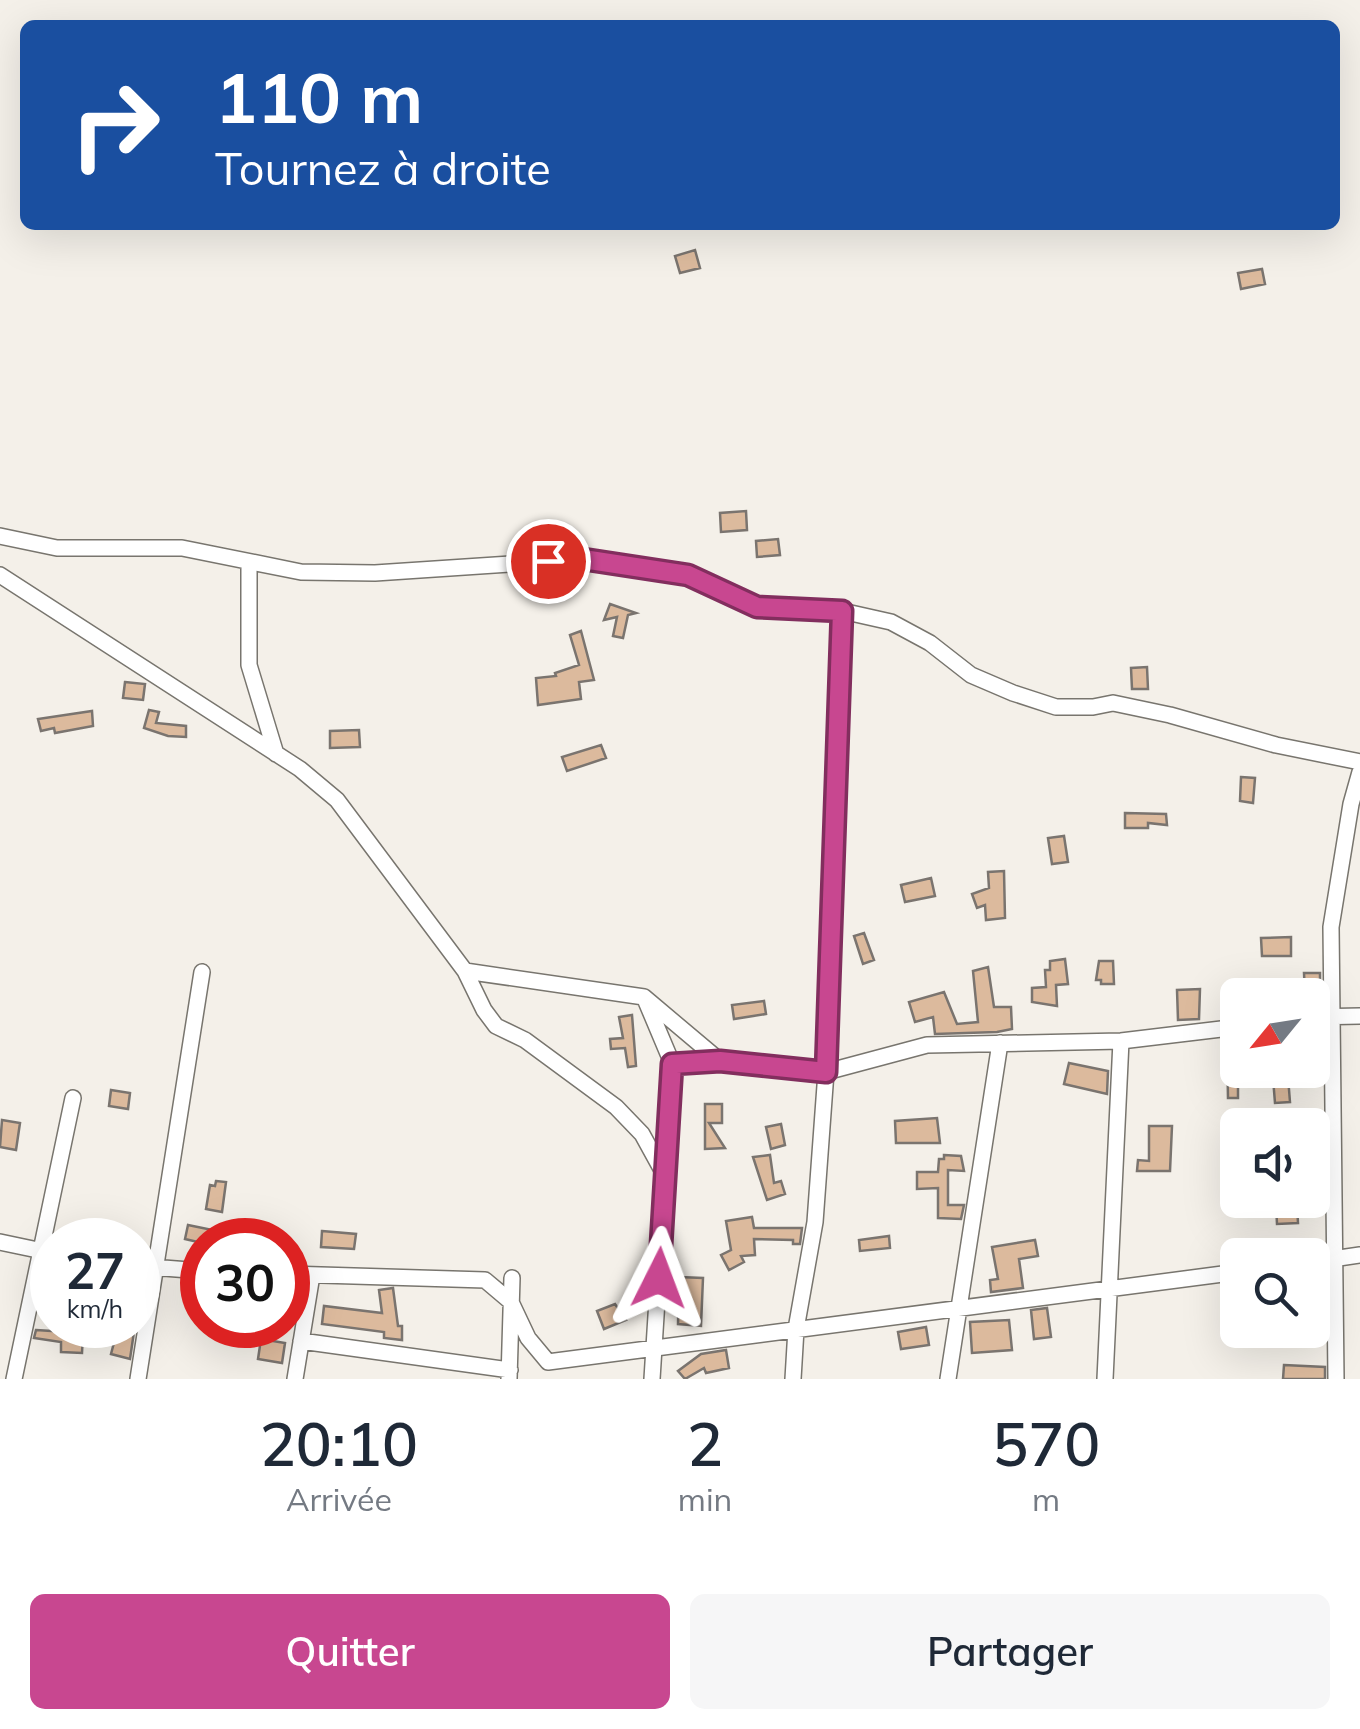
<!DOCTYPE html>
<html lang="fr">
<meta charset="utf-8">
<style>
:root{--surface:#fff;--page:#f6f6f7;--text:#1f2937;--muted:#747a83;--accent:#c84790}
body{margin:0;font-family:Mulish,sans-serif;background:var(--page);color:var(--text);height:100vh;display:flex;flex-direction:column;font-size:38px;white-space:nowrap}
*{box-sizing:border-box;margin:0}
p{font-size:32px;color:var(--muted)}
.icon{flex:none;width:55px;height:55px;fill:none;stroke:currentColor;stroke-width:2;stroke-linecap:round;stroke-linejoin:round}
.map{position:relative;height:1379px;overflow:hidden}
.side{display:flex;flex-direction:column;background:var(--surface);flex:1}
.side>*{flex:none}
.top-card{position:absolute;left:20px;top:20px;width:1320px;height:210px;border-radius:15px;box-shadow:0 10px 40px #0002;background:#1a4fa0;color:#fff;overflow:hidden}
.needle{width:65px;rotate:240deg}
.tools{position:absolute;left:1220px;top:978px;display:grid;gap:20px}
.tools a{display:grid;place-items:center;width:110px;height:110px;border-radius:15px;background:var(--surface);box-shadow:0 10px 40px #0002;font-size:50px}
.speed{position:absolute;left:30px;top:1218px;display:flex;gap:20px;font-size:50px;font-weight:700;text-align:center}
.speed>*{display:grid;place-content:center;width:130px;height:130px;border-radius:50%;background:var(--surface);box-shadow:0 10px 40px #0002;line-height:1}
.speed small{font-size:25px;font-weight:400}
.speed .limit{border:15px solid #d22;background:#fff;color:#111}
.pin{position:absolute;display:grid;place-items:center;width:85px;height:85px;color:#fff;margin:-42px;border:5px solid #fff;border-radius:50%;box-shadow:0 2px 10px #0007}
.me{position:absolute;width:110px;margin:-55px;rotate:3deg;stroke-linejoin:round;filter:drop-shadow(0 0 8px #0008)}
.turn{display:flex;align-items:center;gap:35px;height:210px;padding:0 30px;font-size:45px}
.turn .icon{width:130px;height:130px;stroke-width:2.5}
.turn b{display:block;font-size:70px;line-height:85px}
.eta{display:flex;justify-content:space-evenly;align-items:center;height:170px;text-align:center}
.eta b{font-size:60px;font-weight:600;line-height:70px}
.primary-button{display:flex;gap:20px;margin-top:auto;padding:20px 30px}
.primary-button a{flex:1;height:115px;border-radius:15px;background:var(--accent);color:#fff;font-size:40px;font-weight:600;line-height:115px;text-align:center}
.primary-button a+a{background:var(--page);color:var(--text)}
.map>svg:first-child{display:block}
.building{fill:#dcba9d;stroke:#7a746f;stroke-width:2.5}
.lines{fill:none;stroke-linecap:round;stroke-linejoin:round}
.minor-casing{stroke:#78756e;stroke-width:18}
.minor{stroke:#fff;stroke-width:15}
.route-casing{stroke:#822e5e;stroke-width:25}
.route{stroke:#c84790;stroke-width:18}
</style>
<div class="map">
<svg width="1360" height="1379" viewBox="0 0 1360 1379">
<rect width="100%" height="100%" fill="#f4f0e9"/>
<path class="building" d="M695 250 700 268 680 273 675 256Z
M1262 269 1265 284 1241 289 1238 273Z
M746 511 747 530 721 532 720 513Z
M778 539 780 555 757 557 756 541Z
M610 604 636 613 628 615 623 638 613 636 617 617 604 620Z
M581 631 594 680 579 682 581 699 538 705 536 678 556 676 555 673 579 665 570 635Z
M1147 667 1148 689H1132L1131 668Z
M125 682 145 684 143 700 123 698Z
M149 710 159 712 156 723 186 726V737L168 736 144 728Z
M92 711 93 726 55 733 54 728 41 731 38 719Z
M359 730 360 747 330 748V731Z
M601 745 606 758 567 771 562 757Z
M1241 777 1255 778 1253 803 1240 801Z
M1125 813 1166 814 1167 825 1148 823V828H1125Z
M1064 836 1068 862 1052 864 1048 838Z
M1004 871 1005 918 986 920 985 905 977 908 972 894 989 888 988 872Z
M931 878 935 896 905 902 901 885Z
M864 933 874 960 863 964 854 936Z
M1291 937V956H1262L1261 938Z
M1065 959 1068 984 1056 985 1057 1006 1032 1002V988L1046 987 1045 970H1050V961Z
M1099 961H1113L1114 984H1101V980H1096Z
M988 967 994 1007H1011L1012 1029 997 1032 935 1034 933 1017 915 1022 909 1002 944 992 957 1024 978 1022 973 971Z
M1304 973H1320V995H1305Z
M1200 989 1199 1019 1178 1020 1177 990Z
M764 1001 766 1014 734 1019 732 1005Z
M632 1015 636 1066 628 1067 625 1048 611 1049 610 1039 623 1038 619 1017Z
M1227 1044H1238V1070H1244L1245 1081 1238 1082V1098H1228Z
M1069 1063 1108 1071 1107 1094 1064 1084Z
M1288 1077 1290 1102 1275 1103 1273 1078Z
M111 1090 130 1093 128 1109 109 1106Z
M705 1104H722V1123H709L725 1148 705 1149Z
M937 1118 940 1143H896L895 1121Z
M2 1120 20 1123 16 1150 0 1147Z
M781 1124 785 1145 771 1149 766 1127Z
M1149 1126H1172L1170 1171H1137L1138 1160 1149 1161Z
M770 1155 774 1183 781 1181 785 1194 767 1200 753 1157Z
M944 1155 961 1156 964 1171 948 1170V1205H964L961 1219 938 1218V1188L917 1189V1172H938L939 1159H944Z
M216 1181 226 1182 222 1212 206 1209 210 1185 215 1186Z
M1276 1204H1297L1298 1223 1277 1224Z
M752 1217 754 1228H802L800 1244H793V1240L754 1239 755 1255 741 1256 744 1262 729 1270 721 1255 731 1250 726 1221Z
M188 1225 217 1231 223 1227 226 1233 237 1235 236 1240H202V1243L185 1239Z
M322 1231 356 1234 354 1249 321 1247Z
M889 1236 890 1248 860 1251 859 1240Z
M1035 1240 1038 1256 1019 1259 1023 1288 991 1292 990 1280 998 1279 992 1247Z
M679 1277 703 1278 701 1326 678 1324Z
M393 1288 398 1326H402V1340L384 1338V1332L322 1324 324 1306 382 1313 379 1290Z
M615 1304 626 1320 604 1329 597 1311Z
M1047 1308 1051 1337 1034 1339 1031 1310Z
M1009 1320 1012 1350 972 1353 970 1322Z
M93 1325H135L130 1359 111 1354 116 1335 93 1330Z
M926 1327 929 1345 901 1349 898 1332Z
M36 1330 83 1333 82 1353 61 1352V1342L34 1338Z
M261 1339 285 1343 282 1363 258 1359Z
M726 1350 729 1368 706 1373 704 1368 685 1379 678 1371 701 1354Z
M1284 1365 1325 1367V1379H1283Z"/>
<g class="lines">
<g class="minor-casing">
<path id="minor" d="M0 536 57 548H182L301 572 375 573 583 559 688 575 757 607 842 611 891 622 930 643 971 675 1013 693 1056 707H1093L1113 703 1170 715 1276 745 1360 762
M249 562V665L276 754
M0 575 300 769 337 800 465 971 644 997 720 1061 826 1072 927 1045 1121 1041 1238 1027
M465 971 484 1010 496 1026 525 1040 616 1107 642 1134 664 1174
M645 999 672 1063 652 1379
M1312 1017 1360 1016
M672 1063 720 1061
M0 1242 52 1253
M1312 1262 1360 1255
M138 1266 202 1271
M288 1274 485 1280 511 1302 528 1338 548 1362 1238 1272
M301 1341 510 1370
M14 1379 73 1098
M138 1379 202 972
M295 1379 312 1275
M509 1379 512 1278
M793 1379 796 1329 815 1222 826 1072 842 611
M948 1379 1000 1043
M1105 1379 1121 1041
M1336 1379 1331 927 1351 804 1360 772"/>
</g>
<use href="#minor" class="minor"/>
</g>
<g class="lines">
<g class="route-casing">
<path id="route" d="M548 561 583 559 688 575 757 607 842 611 826 1072 720 1061 672 1064 659 1278"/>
</g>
<use href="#route" class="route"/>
</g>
</svg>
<div class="tools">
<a><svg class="needle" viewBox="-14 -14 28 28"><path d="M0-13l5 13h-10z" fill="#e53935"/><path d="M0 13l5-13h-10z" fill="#747a83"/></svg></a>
<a><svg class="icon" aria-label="sound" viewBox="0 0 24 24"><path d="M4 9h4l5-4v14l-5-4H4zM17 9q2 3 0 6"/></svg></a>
<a><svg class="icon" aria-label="search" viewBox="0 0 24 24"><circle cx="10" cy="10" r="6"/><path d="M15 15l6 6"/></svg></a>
</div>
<div class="speed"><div>27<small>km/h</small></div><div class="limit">30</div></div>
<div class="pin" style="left:548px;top:561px;background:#d93025"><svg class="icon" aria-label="arrive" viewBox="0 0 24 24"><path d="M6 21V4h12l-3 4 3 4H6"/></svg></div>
<svg class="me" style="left:659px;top:1278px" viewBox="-20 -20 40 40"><path d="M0-17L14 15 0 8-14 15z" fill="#c84790" stroke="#fff" stroke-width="4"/></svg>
<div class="top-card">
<div class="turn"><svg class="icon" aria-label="right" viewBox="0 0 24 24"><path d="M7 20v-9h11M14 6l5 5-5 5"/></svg><div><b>110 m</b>Tournez à droite</div></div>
</div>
</div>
<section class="side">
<div class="eta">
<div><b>20:10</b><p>Arrivée</p></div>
<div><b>2</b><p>min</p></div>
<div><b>570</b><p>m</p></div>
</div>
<div class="primary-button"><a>Quitter</a><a>Partager</a></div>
</section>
